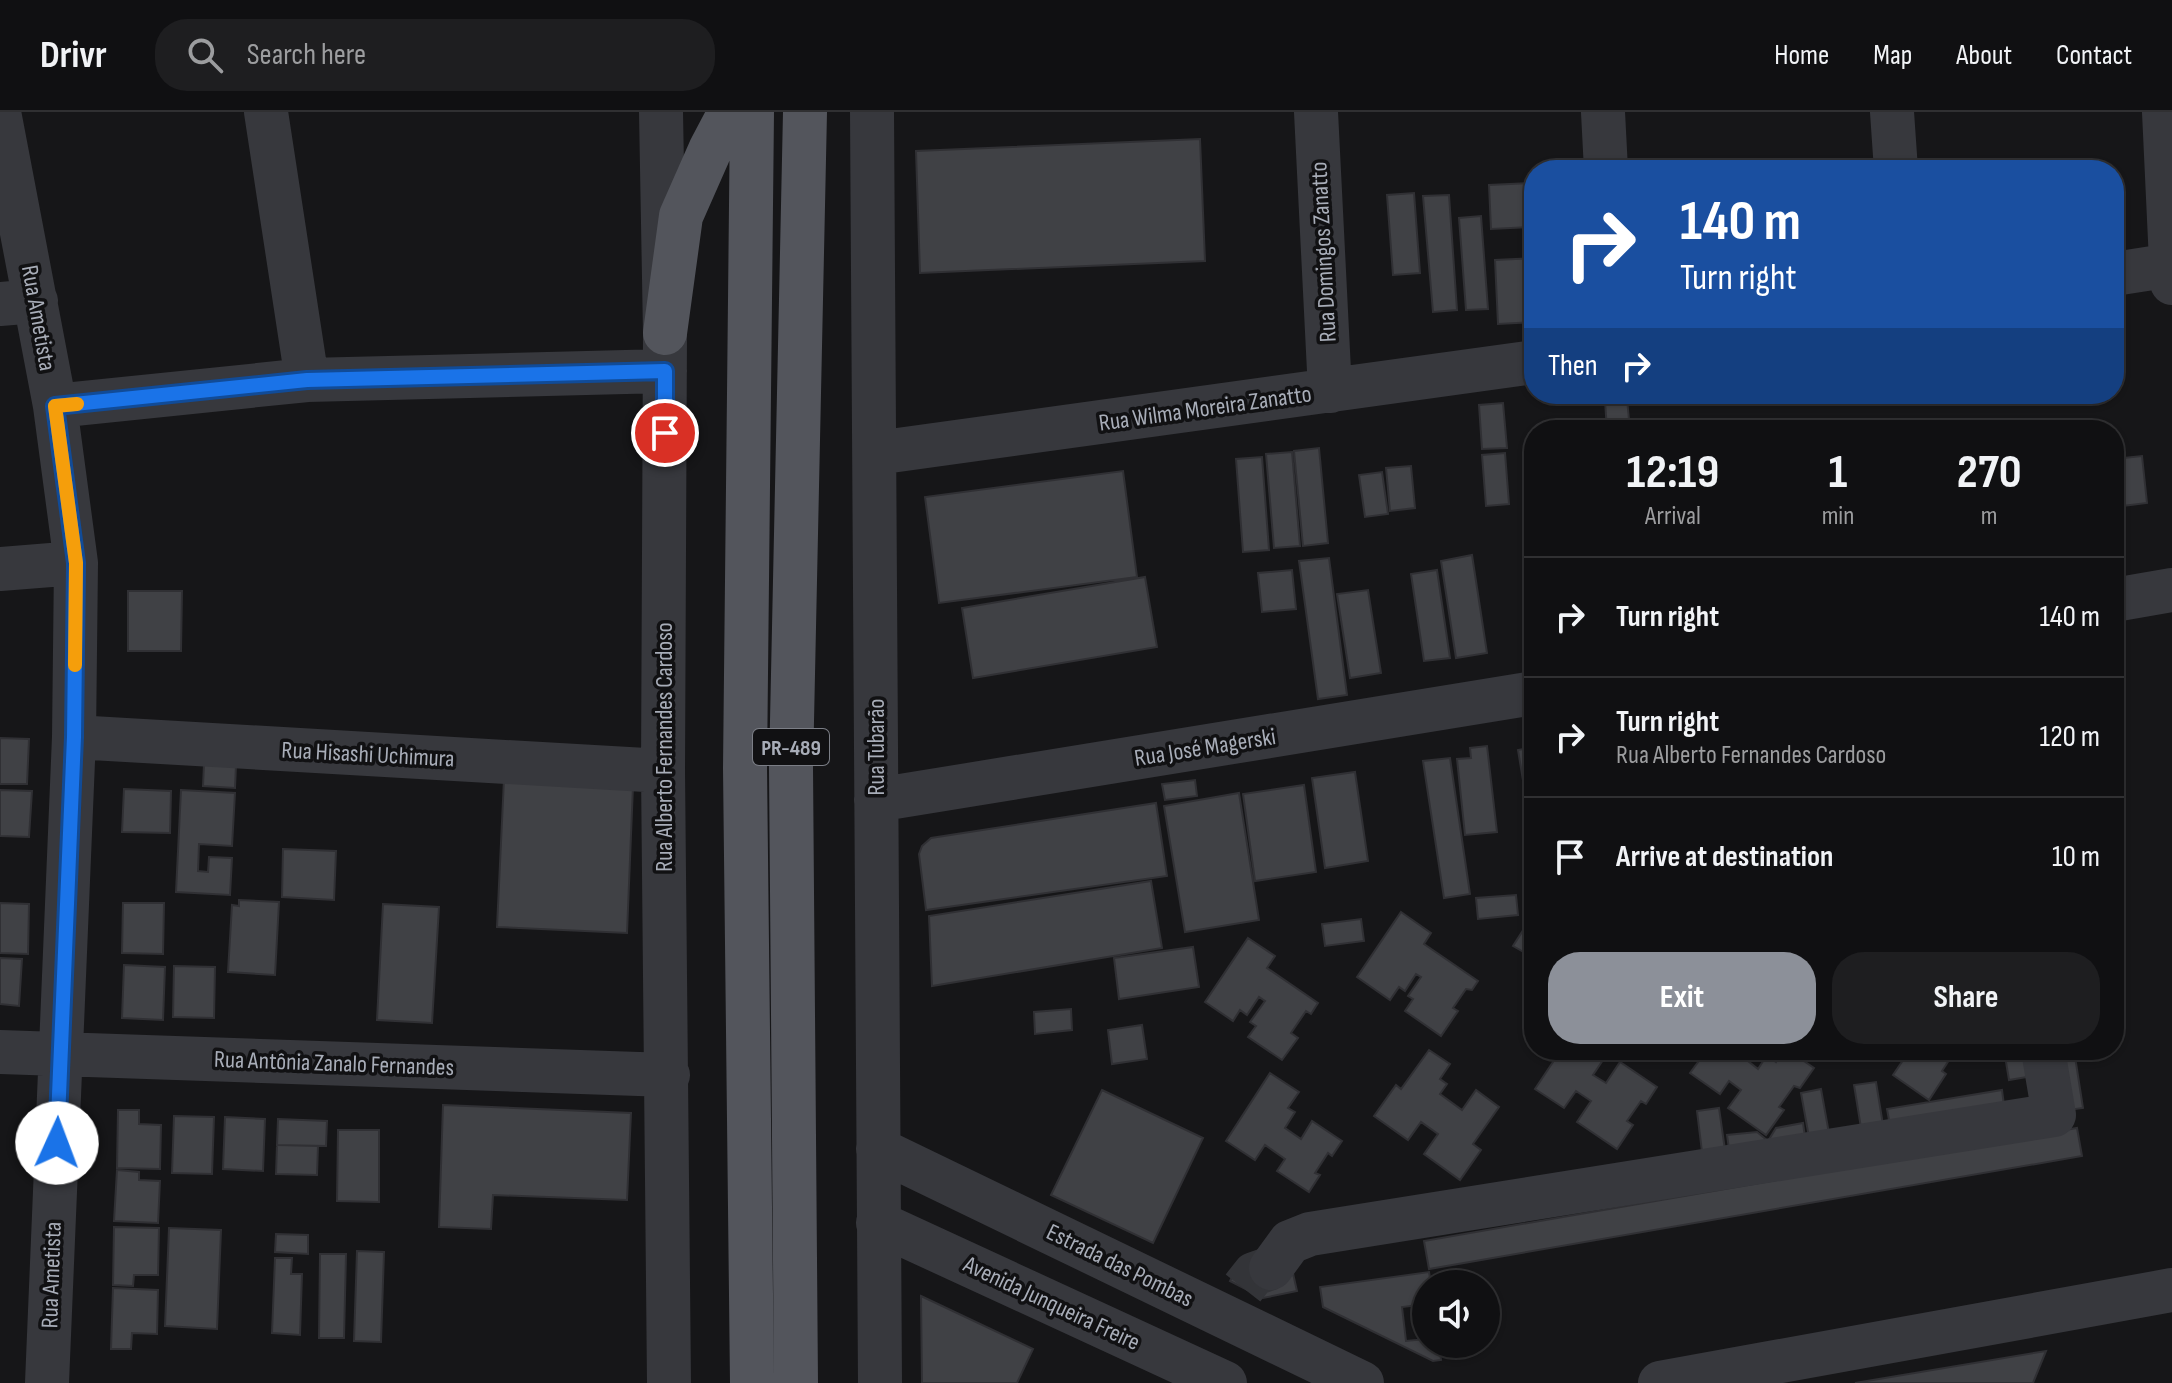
<!DOCTYPE html>
<meta charset="utf-8">
<style>
:root{--surface:#101012;--page:#1e1e20;--text:#f1f3f6;--muted:#9c9d9f;--line:#303032;--accent:#8c9099}
body{margin:0;font-family:"Sofia Sans Condensed",sans-serif;background:var(--page);color:var(--text);height:100vh;display:flex;flex-direction:column;font-size:30px;white-space:nowrap}
*{box-sizing:border-box;margin:0}
p{font-size:26px;color:var(--muted)}
.icon{flex:none;width:44px;height:44px;fill:none;stroke:currentColor;stroke-width:2;stroke-linecap:round;stroke-linejoin:round}
.map{position:relative;flex:1;overflow:hidden}
.details{position:absolute;left:1524px;top:308px;width:600px;height:640px;display:flex;flex-direction:column;background:var(--surface);border-radius:32px;box-shadow:0 2px 6px #0004,0 0 0 2px var(--line)}
.details>*{flex:none}
.hud{position:absolute;left:1524px;top:48px;width:600px;height:244px;border-radius:32px;box-shadow:0 2px 6px #0004,0 0 0 2px var(--line);background:#1a4fa0;color:#fff;overflow:hidden}
.controls{position:absolute;left:1412px;top:1158px;display:grid;gap:16px}
.controls a{display:grid;place-items:center;width:88px;height:88px;border-radius:50%;background:var(--surface);box-shadow:0 2px 6px #0004,0 0 0 2px var(--line);font-size:40px}
.pin{position:absolute;display:grid;place-items:center;width:68px;height:68px;color:#fff;margin:-34px;border:4px solid #fff;border-radius:50%;box-shadow:0 2px 8px #0007}
.me{position:absolute;width:88px;margin:-44px;rotate:2deg;stroke-linejoin:round;filter:drop-shadow(0 0 6px #0008)}
.turn{display:flex;align-items:center;gap:28px;height:168px;padding:0 24px;font-size:36px}
.turn .icon{width:104px;height:104px;stroke-width:2.5}
.turn b{display:block;font-size:56px;line-height:68px}
.then{display:flex;align-items:center;height:76px;padding:0 24px;background:#0003;gap:16px;font-size:30px}
.eta{display:flex;justify-content:space-evenly;align-items:center;height:136px;text-align:center}
.eta b{font-size:48px;font-weight:700;line-height:56px}
.action{display:flex;gap:16px;margin-top:auto;padding:16px 24px}
.action a{flex:1;height:92px;border-radius:32px;background:var(--accent);color:#fff;font-size:32px;font-weight:700;line-height:92px;text-align:center}
.action a+a{background:var(--page);color:var(--text)}
ul{padding:0;list-style:none}
li{display:flex;align-items:center;gap:24px;height:120px;padding:0 24px;border-top:2px solid var(--line)}
li div{flex:1}
li b{display:block;font-size:30px}
li em{font-style:normal}
header{display:flex;align-items:center;gap:48px;box-sizing:border-box;height:112px;padding:0 40px;background:var(--surface);border-bottom:2px solid var(--line)}
header strong{font-size:38px}
nav{display:flex;gap:44px;margin-inline-start:auto;font-size:28px}
.search{width:560px;height:72px;background:var(--page);display:flex;align-items:center;gap:20px;box-sizing:border-box;padding:0 28px;border-radius:32px;color:var(--muted);font-size:30px}
.map>svg:first-child{display:block}
.building{fill:#404145;stroke:#303034;stroke-width:2}
.lines{fill:none;stroke-linecap:round;stroke-linejoin:round}
.minor-tunnel{stroke:#333438;stroke-width:44;stroke-dasharray:44 22;stroke-linecap:butt}
.minor{stroke:#37383d;stroke-width:44}
.major{stroke:#53555c;stroke-width:44}
.route-casing{stroke:#114b97;stroke-width:20}
.route{stroke:#1a73e8;stroke-width:14}
.slow{stroke:#f59e0b;stroke-width:14}
.labels{text-anchor:middle;stroke-width:7;stroke-linejoin:round;paint-order:stroke}
.shield{fill:#111113;stroke:#7b7e86;stroke-width:2}
.shield-label{font-size:22px;font-weight:bold;fill:#a8adb8}
.street-label{font-size:24px;fill:#a8adb8;stroke:#111113}
</style>
<header>
<strong>Drivr</strong>
<div class="search"><svg class="icon" aria-label="search" viewBox="0 0 24 24"><circle cx="10" cy="10" r="6"/><path d="M15 15l6 6"/></svg>Search here</div>
<nav><a>Home</a><a>Map</a><a>About</a><a>Contact</a></nav>
</header>
<div class="map">
<svg width="2172" height="1271" viewBox="0 0 2172 1271">
<rect width="100%" height="100%" fill="#161618"/>
<path class="building" d="M1200 27 1205 149 920 161 916 39Z
M1774 54V58H1706V57Z
M1534 71V115L1491 117 1489 73Z
M1414 81 1420 161 1393 163 1387 83Z
M1449 83 1457 198 1433 200 1423 84Z
M1481 104 1488 197 1466 198 1459 106Z
M1534 146V210L1498 212 1495 148Z
M1627 287 1630 318H1607L1605 289Z
M1503 291 1507 336 1482 337 1479 293Z
M1319 336 1328 431 1303 434 1294 339Z
M1292 340 1300 434 1274 436 1266 342Z
M1505 341 1509 392 1486 394 1482 343Z
M2142 344 2147 391 2114 395V347Z
M1262 345 1269 438 1243 440 1236 347Z
M1411 354 1415 396 1390 399 1386 356Z
M1123 359 1137 465 939 491 925 385Z
M1382 360 1388 402 1365 405 1359 363Z
M1472 443 1487 541 1456 546 1441 449Z
M1329 446 1347 583 1318 587 1299 449Z
M1292 458 1296 497 1262 500 1258 461Z
M1437 458 1450 546 1424 549 1411 462Z
M1145 465 1157 535 973 566 962 496Z
M1368 478 1381 561 1350 566 1337 482Z
M128 479H182L181 539H128Z
M0 626 29 627 27 672H0Z
M1487 634 1497 720 1465 723 1457 647 1471 646 1470 636Z
M1534 635V716L1531 717 1518 638Z
M1450 646 1470 782 1444 786 1423 649Z
M204 652 236 653 235 676 203 674Z
M1355 660 1368 749 1325 756 1312 666Z
M504 667 633 674 627 821 497 815Z
M1195 668 1197 684 1165 688 1162 672Z
M1304 673 1316 760 1255 769 1243 682Z
M124 677 171 679 170 721 122 720Z
M0 678 32 679 29 725 0 724Z
M181 678 235 681 232 734 199 732 198 759 208 760 209 745 232 746 230 783 176 780Z
M1239 681 1259 808 1185 820 1164 694Z
M1156 691 1167 764 926 798 919 742 922 734 931 726Z
M283 737 336 739 334 788 282 785Z
M1151 769 1162 836 932 874 929 804Z
M1516 783 1518 803 1478 807 1476 786Z
M239 788 279 790 275 863 228 860 232 793 239 794Z
M0 791 29 792 28 842 0 841Z
M123 791H164L163 842 122 841Z
M383 792 439 795 432 911 377 908Z
M1401 800 1431 821 1424 832 1478 869 1472 878 1466 877 1453 896 1458 899 1441 924 1405 899 1413 887 1408 884 1421 865 1416 862 1405 879 1399 875 1390 888 1357 865Z
M1534 801V846L1513 834Z
M1361 807 1364 829 1325 834 1322 812Z
M1248 826 1275 844 1267 856 1318 891 1311 902 1306 899 1291 921 1298 926 1282 948 1248 925 1256 914 1250 910 1265 889 1259 885 1247 903 1240 898 1233 909 1205 890Z
M1193 835 1199 875 1119 887 1114 846Z
M0 846 22 847 19 894 0 892Z
M124 853 165 855 163 908 122 906Z
M174 854 215 855 214 906 173 905Z
M1071 897 1072 918 1035 922 1034 900Z
M1142 913 1147 947 1112 952 1108 918Z
M1429 938 1450 952 1440 967 1447 972 1440 982 1462 998 1476 978 1499 995 1473 1032 1481 1038 1460 1068 1424 1042 1438 1022 1421 1010 1408 1028 1374 1004 1396 973 1401 977Z
M1561 938H1599L1596 943 1603 948 1593 963 1606 971 1620 950 1657 975 1646 992 1641 989 1627 1009 1633 1013 1617 1037 1577 1010 1591 989 1576 979 1564 996 1535 977Z
M1707 938H1756L1748 949 1758 957 1767 943 1776 950 1785 938H1788L1814 956 1800 976 1794 974 1779 995 1784 998 1766 1023 1728 996 1741 978 1729 969 1720 982 1690 961Z
M1910 938H1964L1961 942 1955 939 1942 959 1946 962 1929 988 1893 963Z
M2004 938H2028L2033 964 2009 968Z
M2051 938H2074L2083 996 2061 999Z
M1270 961 1299 980 1288 996 1295 1000 1285 1016 1301 1027 1312 1009 1342 1029 1332 1044 1328 1041 1315 1061 1320 1063 1309 1080 1277 1059 1285 1047 1265 1033 1255 1048 1226 1029Z
M1876 970 1884 1019 1862 1022 1854 973Z
M1821 977 1830 1027 1810 1031 1801 981Z
M1102 978 1203 1026 1153 1131 1051 1083Z
M2002 978 2005 1001 1891 1019 1887 997Z
M443 993 631 1001 627 1088 493 1083 491 1117 439 1115Z
M1719 996 1726 1045 1703 1048 1697 999Z
M118 998H139V1012L161 1013 160 1057 117 1056Z
M174 1004 214 1005 212 1062 172 1061Z
M225 1005 265 1007 263 1059 223 1057Z
M278 1007 327 1009 326 1034 277 1033Z
M1803 1011 1806 1032 1730 1044 1727 1023 1757 1020 1768 1029 1776 1016Z
M2077 1016 2082 1044 1429 1157 1424 1129Z
M338 1018H379V1090L337 1089Z
M277 1033 318 1034 317 1063 276 1062Z
M117 1058 139 1060V1068L160 1069 158 1111 114 1109Z
M114 1115 159 1116 158 1163H134L133 1174 113 1173Z
M169 1116 221 1118 217 1217 165 1214Z
M276 1122 308 1123V1142L275 1140Z
M357 1139 384 1140 381 1230 354 1229Z
M320 1142H346L344 1226H319Z
M275 1146H292L291 1162H302L300 1223 272 1221Z
M1237 1155 1292 1157 1297 1179 1263 1186 1230 1169Z
M1429 1160 1431 1172H1426V1192L1402 1195 1406 1229 1426 1227V1232H1439L1441 1248 1433 1249 1323 1195 1320 1175Z
M113 1176 158 1178 157 1222 132 1221 131 1237H111Z
M921 1184 1033 1237 1017 1271H922Z
M2046 1239 2033 1271H1855Z"/>
<g class="lines">
<path class="minor-tunnel" d="M1243 1176 1254 1162 1271 1156"/>
<path class="minor" d="M266 0 307 268
M661 0 665 221 663 659 669 1271
M872 0 880 1271
M1316 0 1330 279
M1603 0 1606 58
M1892 0 1896 58
M2164 0 2172 171
M0 5 55 294 76 451 74 625 47 1271
M2114 162 2172 153
M0 192 36 189
M55 294 307 268 665 259
M876 341 1534 250
M0 457 76 451
M2114 488 2172 478
M74 625 663 659
M876 688 1534 581
M0 940 668 963
M878 1037 1362 1271
M878 1111 1225 1271
M1271 1156 1290 1130 1310 1122 2054 1003 2043 938
M1660 1271 2172 1178"/>
<path class="major" d="M665 221 681 104 711 36 730 0
M752 1271 745 656 752 0
M796 1271 791 656 805 0"/>
</g>
<g class="lines">
<g class="route-casing">
<path id="route" d="M57 1031 74 625 76 451 55 294 307 268 665 259V321"/>
</g>
<use href="#route" class="route"/>
<path class="slow" d="M75 553 76 451 55 294 77 292"/>
</g>
<g class="labels">
<rect class="shield" x="753" y="617" width="76" height="36" rx="6"/>
<g class="shield-label">
<text x="791" y="643">PR-489</text>
</g>
<g class="street-label">
<text transform="translate(1323 140) rotate(-93)" y="8">Rua Domingos Zanatto</text>
<text transform="translate(39 206) rotate(80)" y="8">Rua Ametista</text>
<text transform="translate(1205 296) rotate(-8)" y="8">Rua Wilma Moreira Zanatto</text>
<text transform="translate(664 635) rotate(-90)" y="8">Rua Alberto Fernandes Cardoso</text>
<text transform="translate(876 635) rotate(-90)" y="8">Rua Tubarão</text>
<text transform="translate(1205 635) rotate(-9)" y="8">Rua José Magerski</text>
<text transform="translate(368 642) rotate(3)" y="8">Rua Hisashi Uchimura</text>
<text transform="translate(334 951) rotate(2)" y="8">Rua Antônia Zanalo Fernandes</text>
<text transform="translate(1120 1153) rotate(26)" y="8">Estrada das Pombas</text>
<text transform="translate(51 1163) rotate(-88)" y="8">Rua Ametista</text>
<text transform="translate(1052 1191) rotate(25)" y="8">Avenida Junqueira Freire</text>
</g>
</g>
</svg>
<div class="controls">
<a><svg class="icon" aria-label="sound" viewBox="0 0 24 24"><path d="M4 9h4l5-4v14l-5-4H4zM17 9q2 3 0 6"/></svg></a>
</div>
<div class="pin" style="left:665px;top:321px;background:#d93025"><svg class="icon" aria-label="arrive" viewBox="0 0 24 24"><path d="M6 21V4h12l-3 4 3 4H6"/></svg></div>
<svg class="me" style="left:57px;top:1031px" viewBox="-20 -20 40 40"><circle r="19" fill="#fff"/><path d="M0-13L10 11 0 6-10 11z" fill="#1a73e8"/></svg>
<div class="hud">
<div class="turn"><svg class="icon" aria-label="right" viewBox="0 0 24 24"><path d="M7 20v-9h11M14 6l5 5-5 5"/></svg><div><b>140 m</b>Turn right</div></div>
<div class="then">Then<svg class="icon" aria-label="right" viewBox="0 0 24 24"><path d="M7 20v-9h11M14 6l5 5-5 5"/></svg></div>
</div>
<section class="details">
<div class="eta">
<div><b>12:19</b><p>Arrival</p></div>
<div><b>1</b><p>min</p></div>
<div><b>270</b><p>m</p></div>
</div>
<ul>
<li><svg class="icon" aria-label="right" viewBox="0 0 24 24"><path d="M7 20v-9h11M14 6l5 5-5 5"/></svg><div><b>Turn right</b></div><em>140 m</em></li>
<li><svg class="icon" aria-label="right" viewBox="0 0 24 24"><path d="M7 20v-9h11M14 6l5 5-5 5"/></svg><div><b>Turn right</b><p>Rua Alberto Fernandes Cardoso</p></div><em>120 m</em></li>
<li><svg class="icon" aria-label="arrive" viewBox="0 0 24 24"><path d="M6 21V4h12l-3 4 3 4H6"/></svg><div><b>Arrive at destination</b></div><em>10 m</em></li>
</ul>
<div class="action"><a>Exit</a><a>Share</a></div>
</section>
</div>
